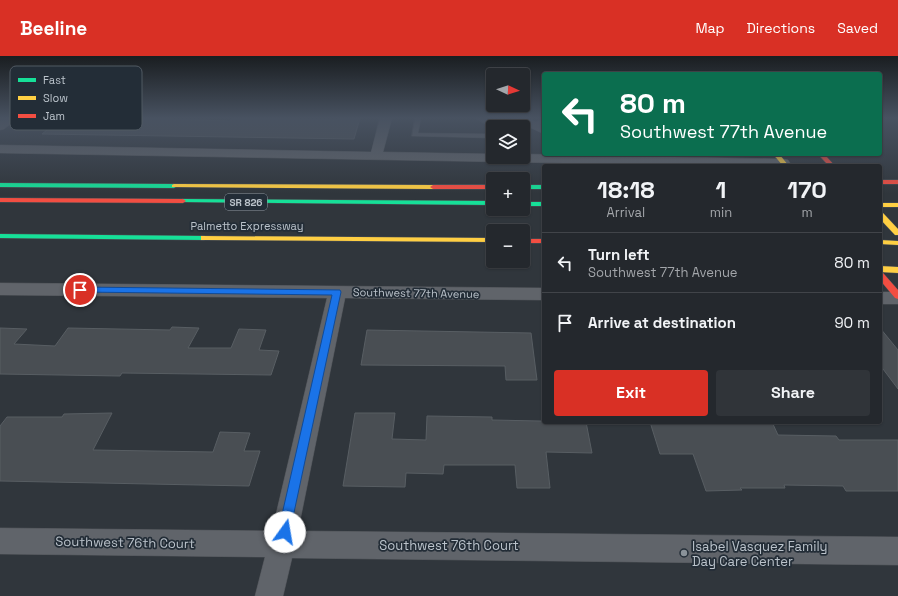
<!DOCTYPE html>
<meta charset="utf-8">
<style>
:root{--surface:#24282d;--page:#303439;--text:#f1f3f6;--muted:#a3a6aa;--line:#414449;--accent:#d93025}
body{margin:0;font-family:"Space Grotesk",sans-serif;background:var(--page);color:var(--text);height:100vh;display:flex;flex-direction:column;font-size:15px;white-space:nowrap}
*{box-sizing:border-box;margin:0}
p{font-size:13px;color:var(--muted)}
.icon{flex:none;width:22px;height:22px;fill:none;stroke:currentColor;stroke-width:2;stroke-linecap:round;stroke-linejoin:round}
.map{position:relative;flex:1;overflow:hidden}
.panel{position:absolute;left:542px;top:108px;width:340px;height:260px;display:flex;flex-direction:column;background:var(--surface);border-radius:4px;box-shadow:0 1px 3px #0004,0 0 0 1px var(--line)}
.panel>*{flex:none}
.guide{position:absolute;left:542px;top:16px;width:340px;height:84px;border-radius:4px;box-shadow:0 1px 3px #0004,0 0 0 1px var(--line);background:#0b6e4f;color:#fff;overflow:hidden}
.needle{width:26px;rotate:93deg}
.tools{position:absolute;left:486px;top:12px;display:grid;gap:8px}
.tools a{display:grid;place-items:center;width:44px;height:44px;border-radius:4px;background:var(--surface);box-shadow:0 1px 3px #0004,0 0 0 1px var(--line);font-size:20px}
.pin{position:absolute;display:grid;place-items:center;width:34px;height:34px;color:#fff;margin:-17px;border:2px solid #fff;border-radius:50%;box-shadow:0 1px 4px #0007}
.me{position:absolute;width:44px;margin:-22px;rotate:13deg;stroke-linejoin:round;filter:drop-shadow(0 0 3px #0008)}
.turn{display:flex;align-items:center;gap:14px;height:84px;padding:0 12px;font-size:18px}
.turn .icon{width:52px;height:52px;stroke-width:2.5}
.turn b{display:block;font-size:28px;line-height:34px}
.eta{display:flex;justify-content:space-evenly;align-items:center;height:68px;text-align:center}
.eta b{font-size:24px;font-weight:700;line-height:28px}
.action{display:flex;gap:8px;margin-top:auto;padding:8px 12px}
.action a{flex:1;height:46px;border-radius:4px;background:var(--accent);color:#fff;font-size:16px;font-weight:700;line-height:46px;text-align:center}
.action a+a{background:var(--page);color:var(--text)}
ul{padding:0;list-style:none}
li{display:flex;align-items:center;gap:12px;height:60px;padding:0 12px;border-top:1px solid var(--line)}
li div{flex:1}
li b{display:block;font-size:15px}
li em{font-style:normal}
header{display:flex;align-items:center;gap:24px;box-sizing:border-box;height:56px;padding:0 20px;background:var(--accent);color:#fff}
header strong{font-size:19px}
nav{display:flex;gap:22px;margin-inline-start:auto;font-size:14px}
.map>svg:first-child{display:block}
.building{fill:#494e53;stroke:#585e63}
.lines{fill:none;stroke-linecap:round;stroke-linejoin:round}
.lane-casing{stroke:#4e5257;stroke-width:1}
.street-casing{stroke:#4e5257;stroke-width:1}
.fast-casing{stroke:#4e5358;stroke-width:1}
.slow-casing{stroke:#4e5358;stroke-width:1}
.jam-casing{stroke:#4e5358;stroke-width:1}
.lane{fill:#60646a;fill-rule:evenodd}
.street{fill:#60646a;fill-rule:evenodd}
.fast{fill:#16e098;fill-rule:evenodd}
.slow{fill:#ffcf43;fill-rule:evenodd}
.jam{fill:#f24e42;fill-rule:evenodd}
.route{fill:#1a73e8;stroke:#114b97}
.poi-dot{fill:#8a9299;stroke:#232d37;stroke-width:1.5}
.labels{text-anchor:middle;stroke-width:3.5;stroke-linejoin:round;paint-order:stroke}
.shield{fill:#232d37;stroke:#8d969f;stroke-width:1}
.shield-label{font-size:10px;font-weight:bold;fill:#bbc3cb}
.street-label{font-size:11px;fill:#bbc3cb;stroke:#232d37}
.near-street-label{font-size:13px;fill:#bbc3cb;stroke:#232d37}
.near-poi-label{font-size:13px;fill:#bbc3cb;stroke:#232d37;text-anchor:start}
.key{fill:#232d37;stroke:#515a63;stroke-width:1}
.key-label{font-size:11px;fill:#bbc3cb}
</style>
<header>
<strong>Beeline</strong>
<nav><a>Map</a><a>Directions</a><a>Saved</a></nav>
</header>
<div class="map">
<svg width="898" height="540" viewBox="0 0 898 540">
<rect width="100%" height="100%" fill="#30363c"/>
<path class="building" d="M62 62H130L230 65 232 62 337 64 338 62H360L354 83 42 78Z
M172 271 199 272 188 292H231L239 273 266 274 259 294 279 295 271 319 122 317 120 320 0 318V272L27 273 14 288 55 290 68 272 170 274Z
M880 272 898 294V333L880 309Z
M367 274 531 277 537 324H506L505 310 361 309Z
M112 357 93 394 213 396 220 376 250 377 244 395H260L249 430 0 425V370L7 361H62L64 358Z
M355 357H395L392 383 426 384 427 360 492 361V364L586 366 592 397 546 396 550 432H517L515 409H444L443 418 406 417 405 431 343 430Z
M650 366H772L778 379 836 380 839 384H898V435H846L843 430 784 429 785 432H740L742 434 706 435 693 398H660Z"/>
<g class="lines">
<g class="lane-casing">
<path id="lane" d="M415 62H421L418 77 493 78V82L412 80Z
M475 62H483L499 71 493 72Z
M544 63V67L523 73V71H520Z"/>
</g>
<g class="street-casing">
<path id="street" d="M4 62H18L4 73 0 74V65Z
M380 62H392L383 96 493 98V101H523V98L783 103 788 104 790 107 787 110H731L0 97V89L371 96Z
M512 62H528L544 70V78L514 64Z
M0 227 544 232V244L345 242 298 475 898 481V509L292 502 283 540H255L265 501 0 498V472L272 475 327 242 0 239Z
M880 236H898V248H880Z"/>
</g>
<g class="fast-casing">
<path id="fast" d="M0 127 174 128 177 130 174 132 0 131Z
M523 129H544V133H523Z
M183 143 493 145V149L181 146V144Z
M523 146H544V150H523Z
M0 178 204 180 208 182 204 184 0 182Z"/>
</g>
<g class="slow-casing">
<path id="slow" d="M773 98H779L789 110H783Z
M174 128 433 129 436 131 433 133 172 131V129Z
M880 147H898V151H880Z
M880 157H883L898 173V179H895L880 163Z
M201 180 493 182V186L204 184H201Z
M880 184 898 185V189L880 188Z
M880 210 898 211V217L880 216Z"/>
</g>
<g class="jam-casing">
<path id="jam" d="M818 98H824L835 110H829Z
M880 124H898V128H880Z
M493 129V133H433L430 131 433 129Z
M0 142 183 143 186 145 183 147 0 146Z
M523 183H544V187H523Z
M880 216 883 217 898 234V243L895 242 880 224Z"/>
</g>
<use href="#lane" class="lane"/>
<use href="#street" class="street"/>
<use href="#fast" class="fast"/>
<use href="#slow" class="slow"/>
<use href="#jam" class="jam"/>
</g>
<linearGradient id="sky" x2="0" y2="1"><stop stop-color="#1a1e21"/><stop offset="0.45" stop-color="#485261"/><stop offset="1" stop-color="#485261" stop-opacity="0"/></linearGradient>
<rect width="898" height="138" fill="url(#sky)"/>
<path class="route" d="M80 231 340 234 341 236 289 480 285 482 280 480 278 476 332 239 80 236 76 234Z"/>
<circle class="poi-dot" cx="684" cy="497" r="4"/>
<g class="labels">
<rect class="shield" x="225" y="138" width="42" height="16" rx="3"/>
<g class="shield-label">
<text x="246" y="150">SR 826</text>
</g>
<g class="street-label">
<text x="247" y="174">Palmetto Expressway</text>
<text transform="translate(416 237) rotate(1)" y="4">Southwest 77th Avenue</text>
</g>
<g class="near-street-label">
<text transform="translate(125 486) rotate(1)" y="5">Southwest 76th Court</text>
<text x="449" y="494">Southwest 76th Court</text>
</g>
<g class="near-poi-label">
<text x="692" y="495">Isabel Vasquez Family<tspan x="692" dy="15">Day Care Center</tspan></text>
</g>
</g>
<rect x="10" y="10" width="132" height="64" rx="6" class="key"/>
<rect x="18" y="22" width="18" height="4" fill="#16e098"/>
<rect x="18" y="40" width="18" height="4" fill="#ffcf43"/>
<rect x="18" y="58" width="18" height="4" fill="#f24e42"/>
<g class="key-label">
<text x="43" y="28">Fast</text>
<text x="43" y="46">Slow</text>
<text x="43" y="64">Jam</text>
</g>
</svg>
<div class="tools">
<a><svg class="needle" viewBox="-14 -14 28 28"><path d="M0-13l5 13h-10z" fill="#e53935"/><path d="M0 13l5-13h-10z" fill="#a3a6aa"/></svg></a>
<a><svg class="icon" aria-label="layers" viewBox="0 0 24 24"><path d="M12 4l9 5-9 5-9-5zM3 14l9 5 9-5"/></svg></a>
<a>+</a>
<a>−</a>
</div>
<div class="pin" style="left:80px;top:234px;background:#d93025"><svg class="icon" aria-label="arrive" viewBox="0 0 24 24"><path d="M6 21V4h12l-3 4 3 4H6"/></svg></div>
<svg class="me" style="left:285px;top:476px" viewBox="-20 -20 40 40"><circle r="19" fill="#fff"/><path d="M0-13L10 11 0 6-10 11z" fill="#1a73e8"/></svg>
<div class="guide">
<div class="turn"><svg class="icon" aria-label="left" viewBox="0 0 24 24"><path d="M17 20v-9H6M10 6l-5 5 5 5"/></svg><div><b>80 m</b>Southwest 77th Avenue</div></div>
</div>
<section class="panel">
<div class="eta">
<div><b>18:18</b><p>Arrival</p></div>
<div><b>1</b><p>min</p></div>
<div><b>170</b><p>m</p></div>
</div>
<ul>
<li><svg class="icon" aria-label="left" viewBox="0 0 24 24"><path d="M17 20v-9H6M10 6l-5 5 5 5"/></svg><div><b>Turn left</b><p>Southwest 77th Avenue</p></div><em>80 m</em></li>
<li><svg class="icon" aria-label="arrive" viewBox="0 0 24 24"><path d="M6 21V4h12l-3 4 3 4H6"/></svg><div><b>Arrive at destination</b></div><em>90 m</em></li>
</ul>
<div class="action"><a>Exit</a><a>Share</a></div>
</section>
</div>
